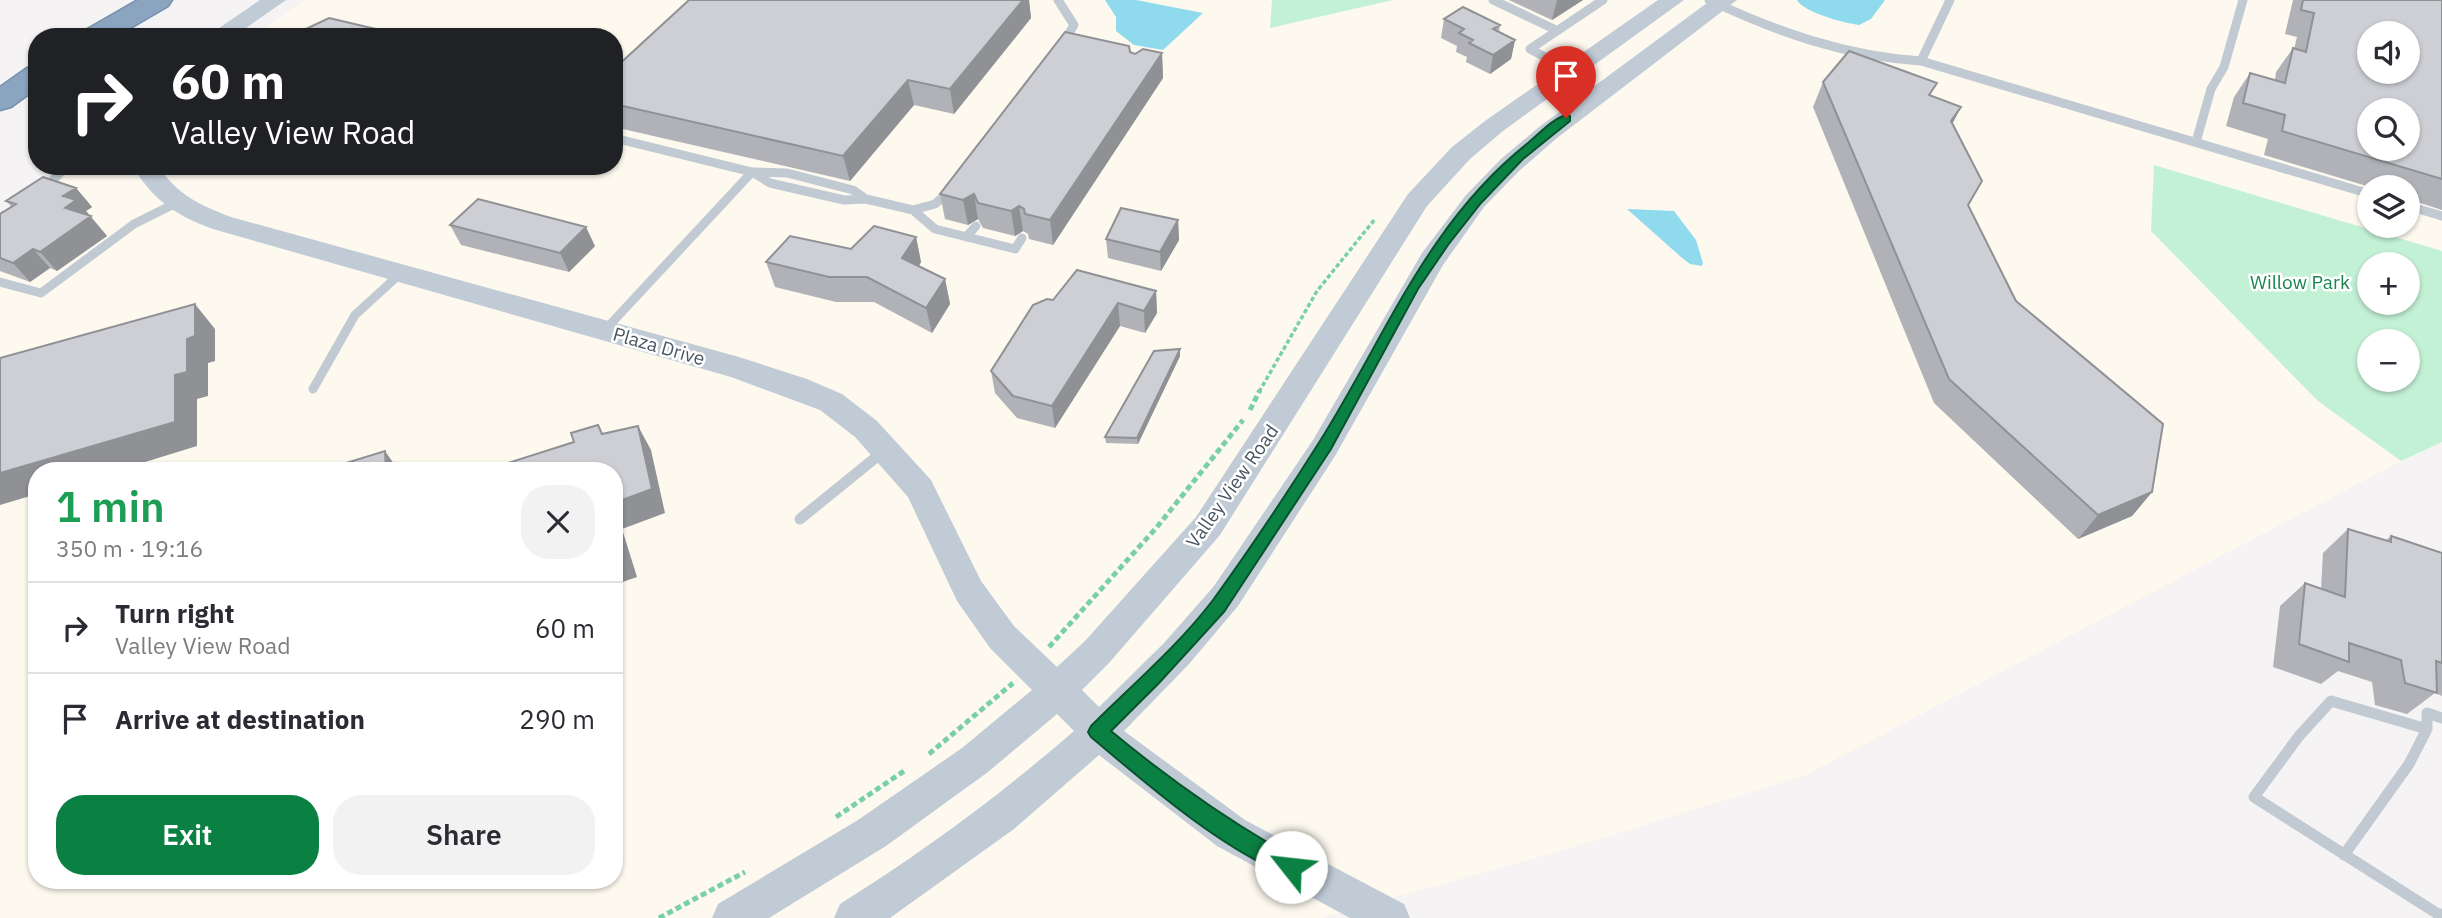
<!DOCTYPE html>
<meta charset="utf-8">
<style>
:root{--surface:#fff;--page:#f2f2f3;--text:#2b2b33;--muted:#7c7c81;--line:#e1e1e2;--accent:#0b8043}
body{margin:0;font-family:"IBM Plex Sans",sans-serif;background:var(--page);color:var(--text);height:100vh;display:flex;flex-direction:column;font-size:26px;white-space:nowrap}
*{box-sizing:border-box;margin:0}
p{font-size:23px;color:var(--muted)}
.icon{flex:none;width:38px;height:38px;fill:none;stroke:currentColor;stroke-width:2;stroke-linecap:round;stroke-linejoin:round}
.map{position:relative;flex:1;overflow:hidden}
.sheet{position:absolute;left:28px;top:462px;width:595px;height:427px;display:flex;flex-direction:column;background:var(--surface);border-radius:28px;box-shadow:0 2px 5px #0004}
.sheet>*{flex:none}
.hud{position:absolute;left:28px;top:28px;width:595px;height:147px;border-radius:28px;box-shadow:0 2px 5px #0004;background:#202124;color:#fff;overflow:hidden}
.tools{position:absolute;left:2357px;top:21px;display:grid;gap:14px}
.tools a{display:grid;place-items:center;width:63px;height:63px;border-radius:50%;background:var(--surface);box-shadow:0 2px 5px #0004;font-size:35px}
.pin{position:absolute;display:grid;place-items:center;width:60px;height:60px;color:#fff;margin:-72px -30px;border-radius:50% 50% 50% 0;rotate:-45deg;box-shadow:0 0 7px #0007}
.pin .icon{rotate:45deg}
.me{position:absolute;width:77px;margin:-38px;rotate:299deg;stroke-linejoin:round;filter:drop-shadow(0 0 5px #0008)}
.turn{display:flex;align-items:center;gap:24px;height:147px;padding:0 28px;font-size:32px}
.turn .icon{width:91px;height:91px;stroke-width:2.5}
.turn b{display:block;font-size:49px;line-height:60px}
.round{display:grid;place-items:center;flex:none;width:74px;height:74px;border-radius:28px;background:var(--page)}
.head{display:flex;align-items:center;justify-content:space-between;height:119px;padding:0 28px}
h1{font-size:42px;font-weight:600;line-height:52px;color:#1e9e55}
.action{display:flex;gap:14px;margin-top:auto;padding:14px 28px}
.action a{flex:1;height:80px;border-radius:28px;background:var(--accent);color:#fff;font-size:28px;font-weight:600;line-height:80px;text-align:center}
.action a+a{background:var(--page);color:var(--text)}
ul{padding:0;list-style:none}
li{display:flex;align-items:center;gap:21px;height:91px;padding:0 28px;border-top:2px solid var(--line)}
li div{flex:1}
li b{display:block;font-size:26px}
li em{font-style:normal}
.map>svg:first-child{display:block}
.commercial{fill:#fdf9ef;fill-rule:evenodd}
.green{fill:#c3f1d5;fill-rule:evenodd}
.water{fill:#90daee}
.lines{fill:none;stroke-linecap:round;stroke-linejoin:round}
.highway-casing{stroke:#7690ad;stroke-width:3}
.path-far1{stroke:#7ad0a6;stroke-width:3.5;stroke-dasharray:4.5 2.5;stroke-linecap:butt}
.path{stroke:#7ad0a6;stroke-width:5;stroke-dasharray:6 3.5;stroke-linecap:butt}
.lane-far1{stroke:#c1cad2;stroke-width:9}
.lane{stroke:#c1cad2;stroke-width:11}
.secondary{fill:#c1cbd6;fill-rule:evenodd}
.highway{fill:#8ba5c1;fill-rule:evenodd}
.wall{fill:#b0b2b7}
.shaded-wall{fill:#909195}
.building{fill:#cdcfd5;stroke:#909195;stroke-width:2;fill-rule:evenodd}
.route{fill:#0b8043;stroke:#07532c;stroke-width:2}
.labels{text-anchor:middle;stroke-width:5;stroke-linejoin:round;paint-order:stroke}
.park-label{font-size:19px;fill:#17864f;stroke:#fff}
.street-label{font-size:19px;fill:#4a5661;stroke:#fff}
</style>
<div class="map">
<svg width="2442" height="918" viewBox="0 0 2442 918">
<rect width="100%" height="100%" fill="#f5f3f3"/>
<path class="commercial" d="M306 0H2442V251L2155 166 2286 369 2401 461 1806 775 1564 850 1321 918H0V220L70 166H614V37H251ZM2370 33H2408V72H2370ZM2370 110H2408V149H2370ZM2370 187H2408V226H2370ZM37 471H614V880H37Z"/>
<path class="green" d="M1272 0H1393L1270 28Z
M2154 165 2442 251V442L2401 461 2318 401 2151 231ZM2370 264H2408V303H2370ZM2370 341H2408V380H2370Z"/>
<path class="water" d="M1105 0H1136L1203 13 1163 50 1134 45 1116 31V17Z
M1797 0H1885L1871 19 1859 25C1844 23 1803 12 1797 0Z
M1627 209 1674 211 1696 240 1703 263 1702 266 1690 264 1681 257Z"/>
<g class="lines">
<g class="highway-casing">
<path id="highway" d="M138 0H172L168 6 115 37H80L84 31Z
M37 65V88L11 107 0 110V87L27 68Z"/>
</g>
<path class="path-far1" d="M1259 392 1317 291 1375 219"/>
<path class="path" d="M1250 410 1260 390
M1049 647 1157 527 1243 420
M929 754 1013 683
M836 817 904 771
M659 918 745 872"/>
<path class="lane-far1" d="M1058 0 1074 25 1062 45
M1493 0 1556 30
M1709 0C1777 32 1845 56 1921 61L2370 194
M1921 61 1950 0
M1572 71 1530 49 1603 0
M614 138 752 172 787 173 853 190 866 199
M2196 142 2211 89 2224 67 2243 0
M752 172 770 183 844 200 866 199 913 210 935 204 950 191
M43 190 63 170 77 166
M2408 206 2442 216
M913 210 935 229 1015 249 1022 238
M966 237 976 226
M0 282 41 293 134 224 176 203
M605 330 752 172
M313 389 355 315 401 273"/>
<path class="lane" d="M800 519 885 450
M2442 718 2427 713V729L2331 701 2299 736 2254 797 2441 916 2442 914
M2344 855 2409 764 2427 729"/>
<path class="secondary" d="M260 0H286L233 37H206Z
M1658 0H1684L1503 131 1470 159 1427 206 1220 535 1109 663 1082 690 1099 707 1164 643 1214 586 1313 440 1422 253 1466 195 1501 159 1539 127 1711 0H1737L1557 138 1519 171 1484 207 1443 265 1335 456 1238 606 1189 664 1124 731 1245 820 1404 904 1410 918H1350L1217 846 1099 755 1014 829 890 918H834L840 904C923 852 1000 795 1074 731L1057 714 988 772 886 846 769 918H712L718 904 858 820 962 748 1032 690 990 648 957 601 908 497 855 437 820 410 731 377 213 229C177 216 152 200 133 166H159C175 194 202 206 231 217L739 357 807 379 842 394 877 421 931 480 981 581 1014 626 1057 667 1085 641 1196 517 1408 194 1452 147 1485 121Z"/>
<use href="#highway" class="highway"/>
</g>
<path class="wall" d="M689 0H1029L1031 18 954 114 914 105 850 181 614 127V69Z
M1509 0H1583L1552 20Z
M2293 0H2442V210L2408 199V187H2370L2264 155 2268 139 2226 126 2234 97 2250 73 2275 80 2276 72 2293 48 2294 49 2297 37 2285 34Z
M1444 19 1500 25 1499 32 1515 40 1511 59 1490 74 1466 62 1467 57 1456 52 1457 46 1441 38Z
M1130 52 1135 54 1162 53 1163 78 1053 245 1029 239 1028 234 1023 231 1015 236 983 228 978 219 968 225 945 219 940 194Z
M1823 82 1931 96 1961 107 1952 124 1982 181 1968 205 2016 301 2152 492 2132 516 2078 539 1934 403 1813 107Z
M76 188 92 207 86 211 107 236 57 271 50 268 30 282 0 271V214L12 207 6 201Z
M1178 220 1179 240 1161 271 1108 258 1106 239Z
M450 225 595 246 569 272 461 245Z
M916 237 921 262 919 266 945 279 950 304 932 333 874 302H836L775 287 766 262 851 249Z
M1156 291 1157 313 1145 333 1120 326 1055 428 1017 418 995 393 991 371 1053 300Z
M1180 349V356L1138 444 1106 443 1105 437Z
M2348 529 2386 540 2391 536 2442 553V696L2435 693 2407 714 2375 705 2372 682 2338 671 2321 684 2273 667 2280 606 2305 583 2321 589 2323 553Z"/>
<path class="shaded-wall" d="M1023 0H1029L1031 18 954 114 950 89Z
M1557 0H1583L1552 20Z
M1515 40 1511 59 1490 74 1493 55Z
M1162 53 1163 78 1053 245 1050 220Z
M908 80 914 105 850 181 843 156Z
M1961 107 1948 132 1951 121Z
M76 188 92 207 86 211 107 236 57 271 40 252 65 208 63 196Z
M974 194 978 219 968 225 963 200Z
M1019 206 1023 231 1015 236 1011 211Z
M1178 220 1179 240 1161 271 1160 252Z
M586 227 595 246 569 272 560 253Z
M916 237 921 262 908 283 902 258Z
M33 249 50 268 30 282 13 263Z
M945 279 950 304 932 333 926 308Z
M1156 291 1157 313 1145 333 1144 311Z
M1118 303 1120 326 1055 428 1052 406Z
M195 304 215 329V361L208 363V396L197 399V446L116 471H37V494L0 505V473L175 375 187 339Z
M1180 349V356L1138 444 1137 438Z
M638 426 651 450 665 513 622 529 637 577 614 585V503Z
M385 451 399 471H386Z
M2152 492 2132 516 2078 539 2098 515Z"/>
<path class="building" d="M689 0H1023L950 89 908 80 843 156 614 104V69Z
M2303 0H2442V179L2282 131 2285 115 2243 103 2250 73 2285 83 2293 48 2306 52 2314 13 2301 10ZM2370 33H2408V72H2370ZM2370 110H2408V149H2370Z
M1463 7 1500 25 1493 29 1515 40 1493 55 1469 43 1473 40 1459 33 1464 29 1444 19Z
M329 18 397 34 393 37H289Z
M1065 32 1129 46 1130 52 1135 54 1143 49 1162 53 1050 220 1025 214 1024 209 1019 206 1011 211 978 203 974 194 963 200 940 194Z
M1849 51 1937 83 1929 95 1961 107 1951 121 1982 181 1968 205 2016 301 2163 424 2152 492 2098 515 1949 379 1823 82Z
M43 177 76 188 63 196 76 200 65 208 91 216 40 252 33 249 13 263 0 258V214L16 204 6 201Z
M478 199 586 227 560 253 450 225Z
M1121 208 1178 220 1160 252 1106 239Z
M874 226 916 237 902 258 945 279 926 308 867 277H829L766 262 790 236 851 249Z
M1077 270 1156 291 1144 311 1118 303 1052 406 1013 396 991 371 1033 305 1047 299 1053 300Z
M195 304V336L187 339V372L175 375V422L0 473V358Z
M1180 349 1137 438 1105 437 1154 351Z
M598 425 602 434 638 426 652 489 614 503V471H483L574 442 571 433Z
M385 451 386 471H320Z
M614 525 623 554 614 557Z
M2348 529 2391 542V536L2442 553V663L2436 661 2437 693 2405 683 2401 660 2349 643V662L2299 644 2305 583 2345 597Z"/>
<path class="route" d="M1566 115 1570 116V121L1523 159 1481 203 1448 245 1418 289 1331 449 1224 612 1159 683 1111 731C1170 780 1231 823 1298 860L1301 867 1298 874 1291 877C1221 849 1149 786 1091 737L1088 732 1091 726C1131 686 1179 645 1213 600 1250 549 1286 495 1320 441 1386 336 1427 223 1528 143 1539 134 1552 119 1566 115Z"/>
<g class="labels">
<g class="park-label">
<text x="2300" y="289">Willow Park</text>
</g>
<g class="street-label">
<text transform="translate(659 346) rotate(16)" y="7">Plaza Drive</text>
<text transform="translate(1232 486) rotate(-55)" y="7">Valley View Road</text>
</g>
</g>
</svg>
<div class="tools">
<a><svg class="icon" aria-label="sound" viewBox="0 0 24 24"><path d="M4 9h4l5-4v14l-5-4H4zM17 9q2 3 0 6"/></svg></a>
<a><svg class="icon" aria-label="search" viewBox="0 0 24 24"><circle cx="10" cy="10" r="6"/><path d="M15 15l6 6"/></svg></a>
<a><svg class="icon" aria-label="layers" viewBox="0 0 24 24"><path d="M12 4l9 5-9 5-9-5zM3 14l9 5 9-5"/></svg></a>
<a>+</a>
<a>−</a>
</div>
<div class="pin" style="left:1566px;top:118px;background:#d93025"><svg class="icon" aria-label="arrive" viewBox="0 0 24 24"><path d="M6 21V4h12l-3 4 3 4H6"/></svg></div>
<svg class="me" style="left:1291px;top:867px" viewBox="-20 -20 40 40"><circle r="19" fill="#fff"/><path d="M0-13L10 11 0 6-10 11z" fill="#0b8043"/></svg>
<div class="hud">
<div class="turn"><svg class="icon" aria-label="right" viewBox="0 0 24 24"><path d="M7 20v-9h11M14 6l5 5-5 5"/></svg><div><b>60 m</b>Valley View Road</div></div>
</div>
<section class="sheet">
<div class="head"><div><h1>1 min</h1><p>350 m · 19:16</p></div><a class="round"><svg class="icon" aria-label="close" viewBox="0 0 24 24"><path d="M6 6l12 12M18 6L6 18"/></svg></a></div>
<ul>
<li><svg class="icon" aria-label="right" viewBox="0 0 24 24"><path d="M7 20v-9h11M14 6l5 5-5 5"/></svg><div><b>Turn right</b><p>Valley View Road</p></div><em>60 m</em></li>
<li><svg class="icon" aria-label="arrive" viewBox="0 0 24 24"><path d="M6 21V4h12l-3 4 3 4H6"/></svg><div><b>Arrive at destination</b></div><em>290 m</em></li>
</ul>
<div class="action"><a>Exit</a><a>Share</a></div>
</section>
</div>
